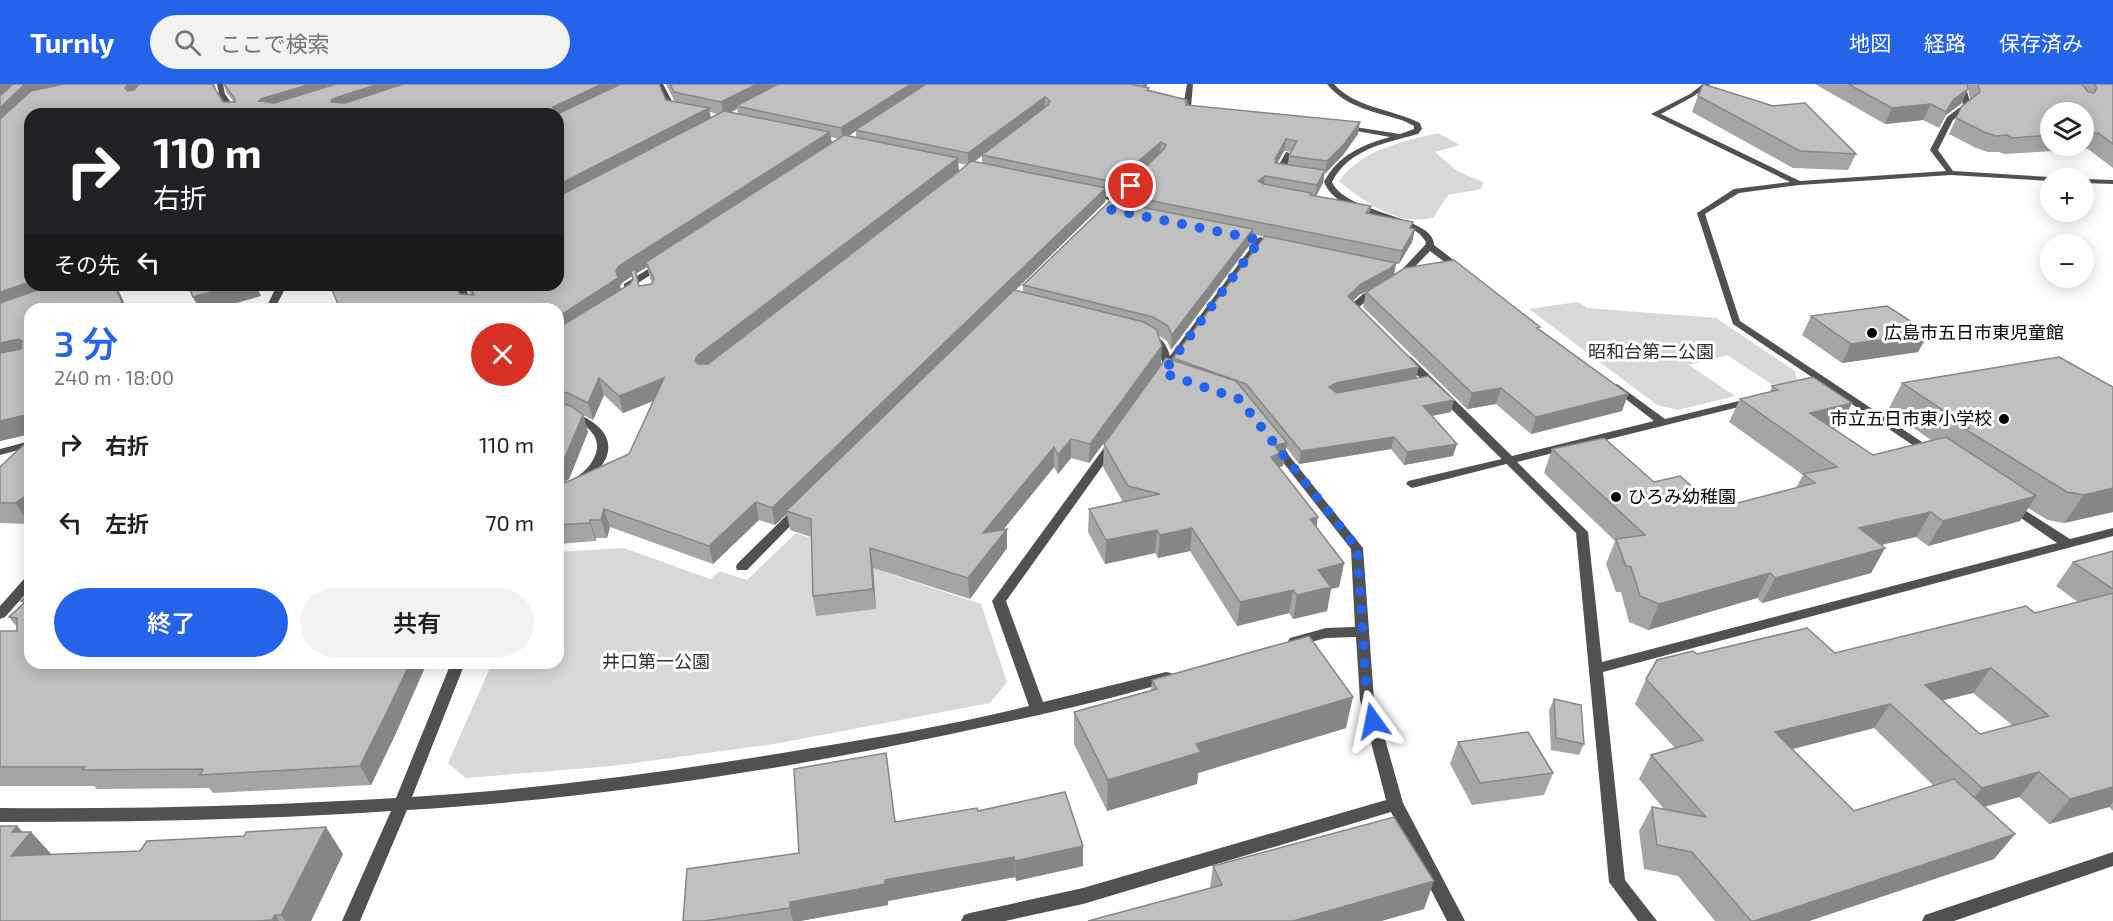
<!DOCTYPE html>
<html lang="ja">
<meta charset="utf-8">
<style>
:root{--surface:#fff;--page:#f2f2f2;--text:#202124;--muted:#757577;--accent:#2563eb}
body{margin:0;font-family:"Exo 2","Noto Sans JP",sans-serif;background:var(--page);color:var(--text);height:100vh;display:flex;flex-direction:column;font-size:22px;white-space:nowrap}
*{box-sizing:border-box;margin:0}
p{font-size:20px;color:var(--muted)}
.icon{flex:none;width:33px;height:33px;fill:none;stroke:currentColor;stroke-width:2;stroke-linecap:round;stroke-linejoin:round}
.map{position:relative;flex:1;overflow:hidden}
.panel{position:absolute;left:24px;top:219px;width:540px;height:366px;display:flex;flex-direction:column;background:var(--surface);border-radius:18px;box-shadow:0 3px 15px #0003}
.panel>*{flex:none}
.guide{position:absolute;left:24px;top:24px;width:540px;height:183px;border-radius:18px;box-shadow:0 3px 15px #0003;background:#202124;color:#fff;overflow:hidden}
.buttons{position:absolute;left:2040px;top:18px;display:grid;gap:12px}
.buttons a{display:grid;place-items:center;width:54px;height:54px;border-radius:50%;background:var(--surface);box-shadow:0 3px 15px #0003;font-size:30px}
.pin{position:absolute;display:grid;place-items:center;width:51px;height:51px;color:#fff;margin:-26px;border:3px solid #fff;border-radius:50%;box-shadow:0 2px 6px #0007}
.me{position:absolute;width:66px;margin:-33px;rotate:348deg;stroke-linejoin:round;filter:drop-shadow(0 0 4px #0008)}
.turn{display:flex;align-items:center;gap:21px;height:126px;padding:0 30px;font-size:27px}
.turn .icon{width:78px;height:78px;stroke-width:2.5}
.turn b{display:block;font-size:42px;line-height:51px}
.then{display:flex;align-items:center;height:57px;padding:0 30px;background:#0003;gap:12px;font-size:22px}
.round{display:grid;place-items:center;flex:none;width:63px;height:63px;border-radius:32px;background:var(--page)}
.overview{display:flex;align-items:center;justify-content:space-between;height:102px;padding:0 30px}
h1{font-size:36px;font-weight:600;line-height:45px;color:var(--accent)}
.primary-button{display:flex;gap:12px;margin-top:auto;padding:12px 30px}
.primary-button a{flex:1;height:69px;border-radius:36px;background:var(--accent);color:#fff;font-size:24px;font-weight:600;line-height:69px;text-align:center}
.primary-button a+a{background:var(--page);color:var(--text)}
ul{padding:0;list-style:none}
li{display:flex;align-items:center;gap:18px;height:78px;padding:0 30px}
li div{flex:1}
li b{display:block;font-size:22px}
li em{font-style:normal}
header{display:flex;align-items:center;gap:36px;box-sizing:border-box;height:84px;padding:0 30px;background:var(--accent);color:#fff}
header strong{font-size:28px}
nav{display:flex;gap:33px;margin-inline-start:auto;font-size:21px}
.search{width:420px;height:54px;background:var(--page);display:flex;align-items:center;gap:15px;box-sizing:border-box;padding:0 21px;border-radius:33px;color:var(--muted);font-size:22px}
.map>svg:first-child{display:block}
.green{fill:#d8d8d8}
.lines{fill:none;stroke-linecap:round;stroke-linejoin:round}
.service{fill:#515151;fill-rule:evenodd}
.minor{fill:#515151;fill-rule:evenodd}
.wall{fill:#a5a5a5;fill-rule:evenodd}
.shaded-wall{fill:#868686}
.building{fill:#c0c0c0;stroke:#868686;stroke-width:1.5;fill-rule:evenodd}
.route{stroke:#2563eb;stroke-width:10;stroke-dasharray:0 18}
.poi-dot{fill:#000;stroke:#fff;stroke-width:2}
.labels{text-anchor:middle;stroke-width:6;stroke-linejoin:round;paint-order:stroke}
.poi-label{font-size:18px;fill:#000;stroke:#fff;text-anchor:start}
.park-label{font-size:18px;fill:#2f2f2f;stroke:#fff}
</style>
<header>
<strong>Turnly</strong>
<div class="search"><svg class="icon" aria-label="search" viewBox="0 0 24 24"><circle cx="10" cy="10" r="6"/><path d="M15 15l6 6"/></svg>ここで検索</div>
<nav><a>地図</a><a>経路</a><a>保存済み</a></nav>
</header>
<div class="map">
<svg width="2113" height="837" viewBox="0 0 2113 837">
<rect width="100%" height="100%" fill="#fff"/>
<path class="green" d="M1438 49 1460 61 1435 68 1457 87 1483 98 1481 105 1448 111 1433 134C1425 135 1417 136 1409 135 1386 133 1356 112 1339 97 1363 65 1401 58 1438 49Z
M1578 218 1587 224 1716 234 1795 287 1797 296 1774 302 1727 271 1689 281 1735 312 1678 326 1657 321 1529 225Z
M796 449 889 481 884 488 981 520 1007 598 990 619 774 660 612 682 466 694 448 679 492 579H558V468L624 464 710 495 720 487 747 496Z"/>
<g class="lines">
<path class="service" d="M1510 373 1514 374 1516 376 1514 378 1412 404 1406 400 1408 397Z"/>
<path class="minor" d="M217 0H223L225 10 239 30H231L219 10Z
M657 0H663L675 23 680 24V28L669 27Z
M1187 0H1193L1191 23 1187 25 1183 23Z
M1327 0H1334C1355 24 1392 25 1420 39L1422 45 1418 50C1385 59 1349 65 1332 98 1346 130 1435 132 1434 161L1464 184V188H1458L1430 167 1401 197H1395V193L1425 161 1426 158C1409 127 1341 138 1324 98 1338 71 1362 61 1390 53L1345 45 1341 43 1342 41 1400 50 1414 45V42L1404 37C1377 28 1346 24 1327 0Z
M1703 0H1710L1694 12 1661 30 1800 97 1946 87 1930 66 1947 33 1963 21 1959 0H1965L1971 22 1953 36 1938 66 1953 87 2050 93 2054 94H2050V97L1951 91 1799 101 1739 109 1705 130 1740 237 1934 366 1936 368 1934 370H1926L1733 240 1697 129 1734 105 1790 98 1651 30 1690 10Z
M1286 68 1293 70 1284 86 1290 89 1286 91 1276 90 1275 88Z
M2084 95 2113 96V100L2084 99Z
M1088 108 1120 116 1116 118 1087 110Z
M1261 153 1265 156 1172 284H1164L1157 262 1145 254V250C1159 249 1167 260 1170 272L1258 154Z
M661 177 664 178V182L632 203 635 212 633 214 624 216V200Z
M277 201H287L275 224 253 225 268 220Z
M453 201H463L478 225H468Z
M1378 204 1383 207C1376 213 1366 217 1359 223L1365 230 1363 232H1357L1348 223 1363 210Z
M1407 272 1411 273 1512 372 1654 337 1613 305 1612 303 1617 300 1665 335 1751 314 1756 317 1755 319 1517 378 1588 448 1602 578 2057 459 2008 425 2006 422 2012 418 2070 455 2113 444V452L1603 588 1625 796 1657 837H1638L1609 798 1576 449 1403 277 1402 275Z
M558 325C600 332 631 362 587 396 579 403 568 410 558 413V404C569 398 581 392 589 382 611 354 584 336 558 331Z
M1113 356 1119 359 1006 517 1043 618 1166 588 1171 589 1173 593 1171 597C1099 619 1025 634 951 650 772 688 590 715 407 726L360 837H342L391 727C260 736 131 738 0 738V724C132 725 264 722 396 714L451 579H465L412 713C544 705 676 687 806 665 880 653 956 640 1029 622L992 517 1109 357Z
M30 357V363L0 371V365Z
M1275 358 1279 359 1363 464 1374 616 1403 719 1465 837H1447L1391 728 1083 820 1005 837H961L964 831 970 829 1083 804 1386 716 1360 616 1356 553 1326 554 1295 562 1290 560 1288 557 1290 554 1326 544 1355 543 1351 465 1271 363 1269 361 1271 359Z
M798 423 804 427 802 430 747 486H737L736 483 737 480 794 424Z
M30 493V505L5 533 0 535V522L25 494Z
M2113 768V782L1954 837H1922L1925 831 1931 829Z"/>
</g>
<path class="wall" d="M0 0H215L216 7 223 18H234L227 9 223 0H659L666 16 675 18 666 0H1147V3L1149 7 1187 18 1188 21 1358 50 1343 71 1324 89 1323 99 1316 112 1371 122 1369 130 1415 145 1412 158 1399 180H1396L1394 190 1390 193 1540 245 1628 310 1622 327 1531 350 1496 320 1467 325 1363 223 1366 208 1359 211 1353 217 1417 294 1451 328 1432 332 1453 372 1404 381 1391 365 1299 380 1286 363 1283 382 1279 383 1316 443 1344 479 1339 503 1331 505 1327 527 1293 535 1289 529 1237 542 1190 467 1158 474 1155 469 1105 480 1088 448 1089 425 1123 418 1103 383 1104 360 1172 276 1173 274 1264 153 1252 150 1251 159 1171 266 1167 257 1158 251 1161 281 1089 379 1071 374 1058 390 1054 383 1004 445H1007V464L970 515 873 484 876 525 816 532 813 512 811 453 790 446 787 430 775 441 759 436 713 480 610 443 607 454H596V457L558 460V225L460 210 471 211 466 201H558V30H30V201H43L45 203 116 201 127 225H30V350L0 357ZM737 25 738 30 730 28ZM710 28 717 30 711 34ZM856 47V54L848 52ZM831 53 839 55 832 59ZM1284 67 1291 68 1289 72 1288 81 1277 79ZM982 72V79L974 78ZM1155 75 1118 110V118L1023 201V208L1016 206 1105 118 1106 109 1113 111ZM958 79 967 81 959 87ZM647 183 650 194 652 199 639 202 636 189ZM632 192 633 196 630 200 621 206 620 202 623 198ZM604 311 623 329 653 317 629 370 562 400 569 395 588 348 583 331 593 336Z
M1815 0H2113V84L2088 65 2004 70 1999 68H1988L1976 64 1949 50 1962 22 1970 16 1968 5 1961 20 1946 31 1939 44 1923 36 1885 40ZM2050 28H2084V62H2050Z
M1698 12 1856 70 1848 86 1793 84 1692 28Z
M1811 232 1918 268 1842 279 1802 251Z
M1902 299 2113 428 2064 439 2048 436 2028 424 2020 437 1928 462 1916 453 1881 461 1885 464 1871 489 1762 519 1757 514 1648 546 1629 538 1621 508H1616L1606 480 1615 457 1544 389 1552 365 1654 398 1696 406 1726 422 1796 404 1803 391 1729 338 1740 315 1770 308 1772 302 1852 319 1840 343 1833 344 1873 371 1931 356 1888 326Z
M0 383 30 440 0 439Z
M2113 467V727L2109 723 2049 740 2019 713 1984 723 2015 750 1994 775 1809 837H1715L1678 792 1644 785 1639 747 1652 723 1664 725 1639 695 1651 671 1675 664 1635 620 1646 595 1697 570 1835 569 2035 529 2078 518 2056 502 2073 478ZM1973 609 2012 641 1980 650 1943 616ZM1874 644 1934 702 1854 727 1792 665Z
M30 509V579L397 647 371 701 213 709 209 704 97 705 94 702H0V547H17V543L9 533 24 519 21 517Z
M1152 596 1346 644 1198 689 1197 700 1107 727 1074 660V628L1151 606Z
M1554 615 1584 660 1579 671 1551 666 1549 626Z
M1458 658 1553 689 1544 711 1472 721 1450 680Z
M978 727 1083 782 1016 797 1015 793 888 817V821L800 837H683L799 769 896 738Z
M17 742 23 748H31L51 771 343 770 311 837H0Z
M1213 782 1424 825 1381 837H1088L1210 804Z"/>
<path class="shaded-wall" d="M0 0H21L0 20Z
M25 0H97L0 45V24Z
M128 0H144L132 17 125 4Z
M311 0H359L266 28 259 17 261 15Z
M378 0H423L337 30 331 18 332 15Z
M602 0H633L558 30H554L553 23Z
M757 0H784L736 22 737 25 724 32 721 18Z
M911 0H926L855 46 856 47 843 56 841 44Z
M1143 0H1147V3L1143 5Z
M1968 5 1961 20 1946 31 1939 44 1953 16Z
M1045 13V25L968 82V69Z
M1931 20 1923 36 1885 40 1892 24Z
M709 24 711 38 558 123V101Z
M1360 38 1358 50 1343 71 1325 90 1327 77Z
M830 48 832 62 646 178 647 183 623 198 620 202 622 210 558 252V233L616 187 619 182Z
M1286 55 1284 67 1273 87 1275 75Z
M1161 58 1160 70 1113 111 1114 98Z
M958 74 959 88 699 294 695 277 697 272Z
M1325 86 1323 99 1315 114 1317 101Z
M1265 92 1263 105 1258 97Z
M1106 104 1105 118 789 428 786 427 787 430 775 441 772 424Z
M1253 145 1251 159 1171 266 1172 251Z
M1415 145 1412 158 1399 180 1402 167Z
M1396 179 1394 190 1387 196 1359 211 1346 223 1348 212 1361 200Z
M30 198V201H43L49 211 0 228V208Z
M114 201H116L127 225H125Z
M235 201H256L261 212 215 225H199L193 213Z
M1929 249 1918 268 1842 279 1851 260Z
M19 255 30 272 0 278V259Z
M1162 262 1161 281 1089 379 1090 360Z
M1419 283 1416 295 1334 311 1329 303 1336 299Z
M599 294 604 311 593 336 588 319Z
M664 294 668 311 623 329 619 312Z
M1501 304 1496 320 1467 325 1472 309Z
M1628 310 1622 327 1531 350 1536 333Z
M1454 316 1451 328 1420 334 1423 322Z
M1852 319 1840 343 1798 352 1810 329Z
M30 330V350L0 357V337Z
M583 331 588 348 569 395 558 403V381Z
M1394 353 1391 365 1299 380 1301 367Z
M1071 355V374L1058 390V371Z
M1287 359 1283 382 1278 383 1271 373 1274 361Z
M1457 360 1453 372 1404 381 1407 368Z
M1054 363V383L984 469 983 449Z
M2113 404V428L2064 439 2084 411Z
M30 409V440L15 419Z
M2036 412 2020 437 1928 462 1943 437Z
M756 418 759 436 713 480 709 462Z
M604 425 610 443 607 454 601 436Z
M1931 428 1916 453 1845 469 1859 444Z
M1318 433 1314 457 1310 435Z
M590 436 596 454V457L590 439Z
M1192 444 1190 467 1158 474 1160 451Z
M1007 445V464L970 515 968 494Z
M1157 446 1155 469 1105 480 1106 456Z
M870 464 873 484 876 525 873 505Z
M1885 464 1871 489 1762 519 1775 494Z
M1344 479 1339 503 1331 505 1327 527 1293 535 1297 511 1318 486Z
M1770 489 1757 514 1648 546 1659 520Z
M1293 506 1289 529 1237 542 1240 518Z
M410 579H427L397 647 371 701 360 682Z
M1991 584 1973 609 1908 625 1925 601Z
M1353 613 1346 644 1198 689 1197 700 1107 727 1108 696 1196 660Z
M1890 620 1874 644 1761 673 1775 648Z
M2039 688 2019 713 1962 729 1982 704Z
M2113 703V718L2109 723 2049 740 2070 715Z
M17 742 27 753 31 748 56 775 11 772 12 748Z
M326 743 343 770 311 837H285L281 831Z
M2015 750 1994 775 1809 837H1754Z
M1083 762V782L1016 797 1015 777Z
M1014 773 1015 793 888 817V821L800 837H793L790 824V818L885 796Z
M1434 797 1424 825 1381 837H1293Z
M275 831 279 837H273L272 836Z"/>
<path class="building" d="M13 0H25L0 24V12Z
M64 0H128L125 4 128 7 134 6 139 0H212L223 18H235V15L224 0H311L261 15 259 17 274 19 336 0H378L332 15 331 18 345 19 403 0H602L553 23 554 30H30V198L0 208V35L31 7Z
M621 0H659L666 16 709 24 558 101 557 30Z
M670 0H757L721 18 674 8Z
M778 0H911L841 44 736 22Z
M926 0H1131H1130L1149 4 1147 6 1187 16 1185 18H1188L1186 21 1360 38 1345 59 1327 77 1289 72 1297 57 1286 55 1275 75 1276 79 1325 86 1317 101 1265 92 1258 97 1264 100 1311 109 1310 111 1371 122 1366 129 1413 138 1410 144 1415 145 1402 167 1118 110 1164 65 1166 61 1161 58 1114 98 982 71 1048 21 1050 17 1045 13 968 69 855 46Z
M1703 0 1773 22 1805 19 1856 70 1800 67 1698 12Z
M1848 0H1967L1968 5 1953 16 1946 28 1931 20 1892 24Z
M1978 0H2082L2088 8 2094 9 2097 4 2094 0H2113V60L2098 49H2084V28H2050V51L2012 54 2007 51 1996 52 1984 48 1956 34 1962 22 1980 8Z
M724 27 830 48 619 182 616 187 618 194 558 233V225H340L330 201H455L460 210 474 211 469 201H558V110H563Z
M844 51 958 74 697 272 695 277 698 280H708L972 77 1106 104 772 424 756 418 709 462 604 425 601 436H590V439L558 441V402L629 370 664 294 619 312 599 294 588 319 568 309 558 307V244L630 200 633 195 631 188 635 185 639 202 652 200 654 195 646 178Z
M1110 117 1253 145 1172 251 1168 242 1153 233 1023 201Z
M1265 152 1396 179 1389 185 1361 200 1348 212 1419 283 1336 299 1329 303 1337 309 1428 292 1454 316 1423 322 1457 360 1407 368 1394 353 1301 367 1246 300 1173 274Z
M1454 176 1540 243 1537 244 1628 310 1536 333 1501 304 1472 309 1366 208 1405 184Z
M52 201H114L125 225H30V330L0 337V269L21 265 22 257 19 255 0 259V219Z
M188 201H235L193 213Z
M1014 206 1144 238 1156 245 1162 262 1090 360 1071 355 1058 371 1054 363 983 449 1007 445 968 494 870 464 873 505 813 512 811 435 786 427Z
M1887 222 1929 249 1851 260 1811 232Z
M2059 273 2113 303V404L2084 411 2067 408 1965 345 1970 344 1902 299Z
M1166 274 1236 297 1287 359 1274 361 1280 369 1271 373 1318 433 1310 435 1344 479 1318 486 1331 503 1297 511 1293 506 1240 518 1192 444 1160 451 1157 446 1106 456 1089 425 1160 410 1128 402 1104 360Z
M1813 293 1852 319 1810 329 1873 371 1946 353 2036 412 1943 437 1931 428 1859 444 1885 464 1775 494 1770 489 1659 520 1640 512 1631 483 1626 482 1616 455 1645 451 1552 365 1604 354 1654 398 1680 392 1696 406 1711 410 1726 422 1815 399 1803 390 1837 383 1740 315 1778 306 1772 302Z
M558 318 571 322 583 331 563 378 558 381Z
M30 355V409L15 419H0V383Z
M2113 467V505L2073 478Z
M30 509V579H410L387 628 360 682 200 691 203 685 82 686 85 683H0V547H17V534L9 533 26 517H21Z
M2113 509V703L2070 715 2039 688 1982 704 1890 620 1775 648 1854 727 1954 695 2015 750 1754 837H1751L1692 768 1657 761 1652 723 1706 733 1651 671 1703 656 1646 595 1657 576 1693 567 1697 570 1807 544 1835 569 2026 522 2035 529ZM1991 584 2049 632 1980 650 1925 601Z
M1309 552 1353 613 1196 660 1201 668 1108 696 1074 628 1157 605 1152 596Z
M1554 615 1581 621 1584 660 1556 654Z
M1528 648 1553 689 1480 699 1458 658Z
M886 669 895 738 977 724 978 727 1065 708 1083 762 1015 777 1014 773 885 796V800L790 818V824L704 837H683L687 785 799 769 794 685Z
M1394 733 1434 797 1293 837H1088L1222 801 1213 782Z
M0 742H17L12 748H31L11 772 140 767 147 757 244 752 246 748 326 743 281 831H275L272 836 256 837H0Z"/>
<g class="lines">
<path class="route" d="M1131 102 1108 125 1260 156 1163 289 1239 315 1357 464 1367 616 1373 637"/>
</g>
<g class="poi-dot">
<circle cx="1872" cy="249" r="6"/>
<circle cx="2004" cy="335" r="6"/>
<circle cx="1616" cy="413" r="6"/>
</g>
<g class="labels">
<g class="poi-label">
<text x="1884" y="255">広島市五日市東児童館</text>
<text x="1992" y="341" text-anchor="end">市立五日市東小学校</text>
<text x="1628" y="419">ひろみ幼稚園</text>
</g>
<g class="park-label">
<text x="1651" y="274">昭和台第二公園</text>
<text x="656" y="584">井口第一公園</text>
</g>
</g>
</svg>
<div class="buttons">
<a><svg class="icon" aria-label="layers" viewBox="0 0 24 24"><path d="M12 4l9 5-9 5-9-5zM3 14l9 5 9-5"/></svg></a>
<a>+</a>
<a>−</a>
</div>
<div class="pin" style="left:1131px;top:102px;background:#d93025"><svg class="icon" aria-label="arrive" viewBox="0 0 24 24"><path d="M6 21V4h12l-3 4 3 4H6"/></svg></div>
<svg class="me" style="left:1373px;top:637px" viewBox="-20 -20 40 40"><path d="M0-17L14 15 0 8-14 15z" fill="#2563eb" stroke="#fff" stroke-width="4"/></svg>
<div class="guide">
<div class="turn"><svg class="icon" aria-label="right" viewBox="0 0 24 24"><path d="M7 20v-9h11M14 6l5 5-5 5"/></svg><div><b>110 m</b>右折</div></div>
<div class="then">その先<svg class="icon" aria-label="left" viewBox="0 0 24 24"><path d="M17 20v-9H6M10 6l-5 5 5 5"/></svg></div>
</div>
<section class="panel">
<div class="overview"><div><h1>3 分</h1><p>240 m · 18:00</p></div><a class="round" style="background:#d93025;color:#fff"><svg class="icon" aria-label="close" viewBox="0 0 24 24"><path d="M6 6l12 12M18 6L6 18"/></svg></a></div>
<ul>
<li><svg class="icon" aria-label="right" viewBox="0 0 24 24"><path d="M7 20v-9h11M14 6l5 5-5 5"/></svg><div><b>右折</b></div><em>110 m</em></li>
<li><svg class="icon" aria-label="left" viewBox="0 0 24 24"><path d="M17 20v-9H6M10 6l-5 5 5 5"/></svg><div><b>左折</b></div><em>70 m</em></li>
</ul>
<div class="primary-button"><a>終了</a><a>共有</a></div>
</section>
</div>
